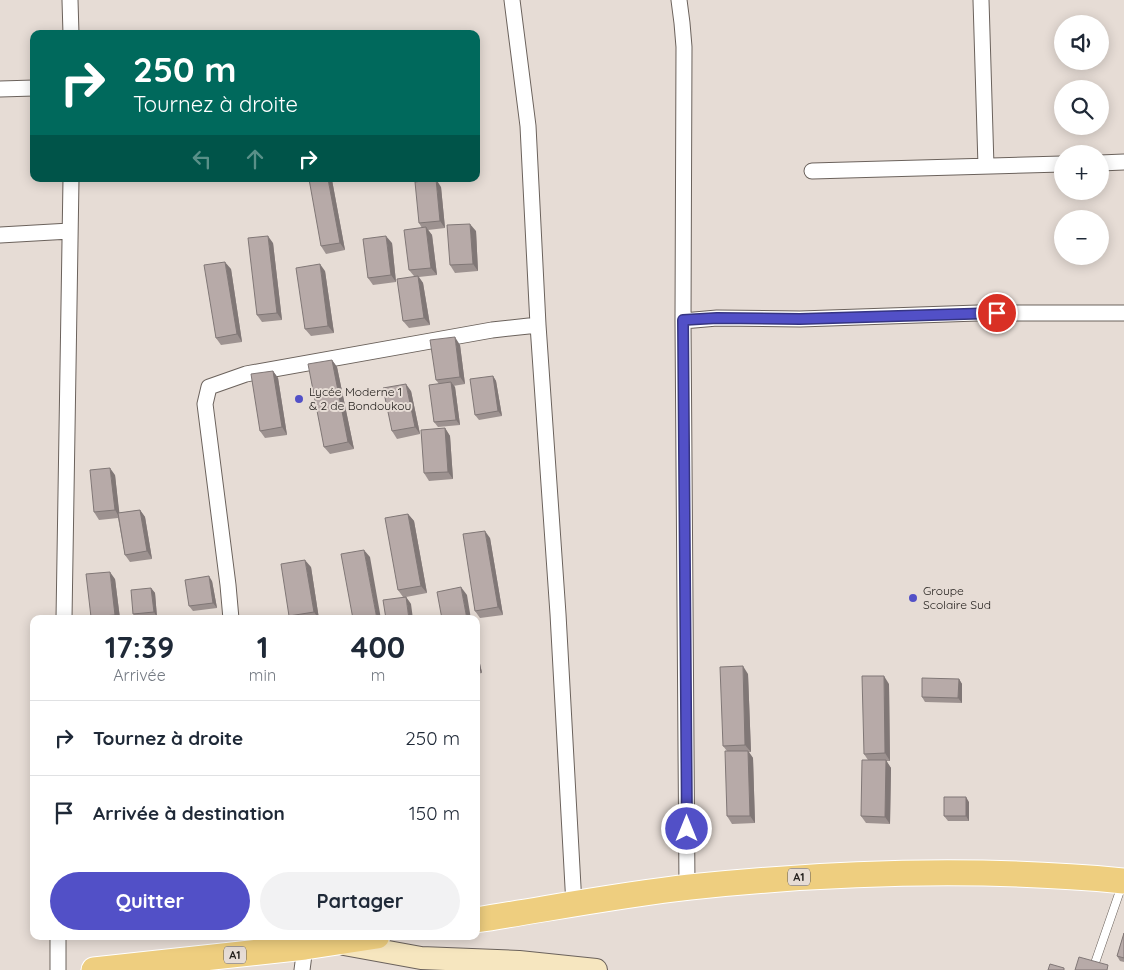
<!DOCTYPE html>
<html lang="fr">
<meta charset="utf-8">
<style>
:root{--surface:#fff;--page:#f2f2f3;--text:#1f2937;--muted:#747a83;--line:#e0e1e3;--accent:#5250c7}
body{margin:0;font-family:Quicksand,sans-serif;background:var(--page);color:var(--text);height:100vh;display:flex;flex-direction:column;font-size:19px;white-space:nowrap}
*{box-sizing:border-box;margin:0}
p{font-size:16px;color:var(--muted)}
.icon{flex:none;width:28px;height:28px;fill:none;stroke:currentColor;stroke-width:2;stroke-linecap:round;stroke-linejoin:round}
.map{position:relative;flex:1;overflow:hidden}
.panel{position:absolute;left:30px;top:615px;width:450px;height:325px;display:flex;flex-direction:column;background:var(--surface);border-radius:10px;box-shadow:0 2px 12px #0003}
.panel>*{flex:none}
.banner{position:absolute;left:30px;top:30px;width:450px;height:152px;border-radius:10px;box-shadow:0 2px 12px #0003;background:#00695c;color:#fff;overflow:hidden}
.tools{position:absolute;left:1054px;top:15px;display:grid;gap:10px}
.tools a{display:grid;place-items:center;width:55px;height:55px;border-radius:50%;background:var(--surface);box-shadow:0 2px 12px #0003;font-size:25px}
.pin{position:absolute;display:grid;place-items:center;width:42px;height:42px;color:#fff;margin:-21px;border:2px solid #fff;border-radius:50%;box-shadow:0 1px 5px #0007}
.me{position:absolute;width:55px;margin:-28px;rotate:0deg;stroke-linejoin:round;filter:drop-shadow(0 0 4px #0008)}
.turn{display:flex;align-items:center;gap:18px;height:105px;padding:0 20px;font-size:22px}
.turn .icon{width:65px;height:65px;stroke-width:2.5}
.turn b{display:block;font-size:35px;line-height:42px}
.lanes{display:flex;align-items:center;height:48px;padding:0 20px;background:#0003;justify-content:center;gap:25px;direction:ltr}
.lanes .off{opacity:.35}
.eta{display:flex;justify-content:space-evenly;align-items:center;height:85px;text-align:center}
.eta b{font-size:30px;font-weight:800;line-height:35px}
.primary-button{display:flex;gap:10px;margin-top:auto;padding:10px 20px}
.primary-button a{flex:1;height:58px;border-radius:30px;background:var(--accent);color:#fff;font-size:20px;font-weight:800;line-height:58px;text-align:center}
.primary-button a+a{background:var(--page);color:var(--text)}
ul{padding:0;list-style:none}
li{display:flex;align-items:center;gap:15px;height:75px;padding:0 20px;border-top:1px solid var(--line)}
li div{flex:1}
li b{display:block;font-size:19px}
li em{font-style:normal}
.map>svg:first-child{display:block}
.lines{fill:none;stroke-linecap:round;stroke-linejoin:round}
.lane-casing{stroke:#6b625c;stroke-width:9}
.street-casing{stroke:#6b625c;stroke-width:17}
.secondary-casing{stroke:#6b625c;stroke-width:24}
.primary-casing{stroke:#fff;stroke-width:27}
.lane{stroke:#fff;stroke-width:8}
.street{stroke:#fff;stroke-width:15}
.secondary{stroke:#f6e6bf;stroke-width:22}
.primary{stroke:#eece7f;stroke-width:25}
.wall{fill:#9d9290}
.shaded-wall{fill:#807776}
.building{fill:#b7aaa8;stroke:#807776}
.route-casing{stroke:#353481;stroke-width:12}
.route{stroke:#5250c7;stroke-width:9}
.poi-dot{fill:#5250c7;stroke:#e6dcd5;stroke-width:2}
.labels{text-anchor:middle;stroke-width:4;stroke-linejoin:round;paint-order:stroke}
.shield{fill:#e6dcd5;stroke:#5e5854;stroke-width:1}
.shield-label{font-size:11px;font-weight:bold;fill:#24201d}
.poi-label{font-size:12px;fill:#24201d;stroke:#e6dcd5;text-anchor:start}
</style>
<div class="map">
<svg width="1124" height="970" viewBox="0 0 1124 970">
<rect width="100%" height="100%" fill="#e6dcd5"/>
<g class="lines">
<g class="lane-casing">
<path id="lane" d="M1095 963 1122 885"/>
</g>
<g class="street-casing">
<path id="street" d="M70 0 71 34
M512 0 528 126 538 325 558 614 574 905
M679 0 682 23 684 47 683 321 687 887
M981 0 986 166
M0 89 34 88
M1100 163 1124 162
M812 171 1062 164
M0 235 70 231
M683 321 717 318 800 319 978 313H1124
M64 619 71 179
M231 619 228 585 205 404 209 387 246 374 492 330 538 325
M58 970V936
M302 970 305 947"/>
</g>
<g class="secondary-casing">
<path id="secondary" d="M344 944 421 958 519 962 596 970"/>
</g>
<g class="primary-casing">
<path id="primary" d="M476 920C547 909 618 895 690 887 834 872 979 867 1124 881
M94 970 305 947 377 936"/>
</g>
<use href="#lane" class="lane"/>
<use href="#street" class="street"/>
<use href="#secondary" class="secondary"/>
<use href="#primary" class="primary"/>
</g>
<path class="wall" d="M332 180 345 250 326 254 321 246Z
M441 187 445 228 428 230 432 235 437 275 419 277 423 283 430 325 409 328 403 321 414 276 409 270 422 228 419 223Z
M476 231 478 271 455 273 450 265Z
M273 243 282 320 262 322 257 315Z
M392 243 396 282 373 285 368 278Z
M231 269 242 342 221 345 216 338Z
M325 271 334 333 311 336 305 329Z
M460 345 465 384 453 386 455 387 460 425 438 427 434 422 439 384 436 380Z
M332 360 337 367 354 449 330 454 324 447Z
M273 371 278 378 287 435 265 438 260 431Z
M493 376 496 381 502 416 479 420 475 415Z
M411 391 420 434 397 439 392 431Z
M445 428 450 436 453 479 429 481 424 473Z
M115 475 119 513 140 510 145 517 152 559 130 562 125 555 118 518 99 520 94 512Z
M408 514 414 521 427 593 406 597 411 604 403 597 398 590Z
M490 538 503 615 480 618 475 611Z
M311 567 319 619H291L289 616Z
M115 579 120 618 136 617 133 614 151 588 155 593 157 617 142 618 143 619H92L91 617Z
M212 581 217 608 193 611 189 606Z
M476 645 482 673 476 674Z
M748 674 751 752H749L753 758 755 823 732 824 727 816V751L723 746Z
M959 679 962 684V703L925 702 922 697Z
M889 684 890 761H886L891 768 890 824 866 823 861 816 868 760 864 754Z
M969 802V821H948L944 816Z
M1124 933V962L1120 961 1117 956Z"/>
<path class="shaded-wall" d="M328 179H331L332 180 345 250 340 243Z
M436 179 441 187 445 228 440 221Z
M470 224 476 231 478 271 473 264Z
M426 227 432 235 437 275 431 268Z
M268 236 273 243 282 320 277 313Z
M386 236 392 243 396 282 391 275Z
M225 262 231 269 242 342 237 334Z
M320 264 325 271 334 333 328 326Z
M418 276 423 283 430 325 424 318Z
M455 337 460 345 465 384 460 377Z
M332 360 337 367 354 449 348 442Z
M273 371 278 378 287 435 282 427Z
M493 376 496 381 502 416 498 411Z
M451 382 455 387 460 425 456 420Z
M406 384 411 391 420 434 415 427Z
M445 428 450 436 453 479 448 472Z
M110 468 115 475 120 518 115 510Z
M140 510 145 517 152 559 147 551Z
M408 514 414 521 427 593 421 586Z
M485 531 490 538 503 615 498 607Z
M364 550 370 557 381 619H377Z
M305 560 311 567 319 619 314 612Z
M110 572 115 579 120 619H118L115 615Z
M209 576 212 581 217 608 213 603Z
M461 587 467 595 471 619H467Z
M151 588 155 593 157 617 154 612Z
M406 597 411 604 413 619H409Z
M476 645 482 673 476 665Z
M743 666 748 674 751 752 745 745Z
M884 676 889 684 890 761 885 753Z
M959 679 962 684V703L958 698Z
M748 751 753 758 755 823 750 816Z
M886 760 891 768 890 824 885 817Z
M966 797 969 802V821L966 816Z"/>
<path class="building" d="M309 179H328L340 243 321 246Z
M436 179 440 221 419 223 415 182Z
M470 224 473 264 450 265 447 225Z
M426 227 431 268 409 270 404 230Z
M268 236 277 313 257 315 248 238Z
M386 236 391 275 368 278 363 239Z
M225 262 237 334 216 338 204 265Z
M320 264 328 326 305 329 296 268Z
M418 276 424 318 403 321 397 279Z
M455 337 460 377 436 380 430 340Z
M332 360 348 442 324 447 308 364Z
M273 371 282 427 260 431 251 374Z
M493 376 498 411 475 415 470 379Z
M451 382 456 420 434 422 429 385Z
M406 384 415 427 392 431 383 388Z
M445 428 448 472 424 473 421 430Z
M110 468 115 510 94 512 90 470Z
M140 510 147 551 125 555 118 513Z
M408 514 421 586 398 590 385 518Z
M485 531 498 607 475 611 463 534Z
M364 550 377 619H353L341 554Z
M305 560 314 612 289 616 281 564Z
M110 572 115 615 91 617 86 574Z
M209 576 213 603 189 606 185 580Z
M461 587 467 619H442L437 592Z
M151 588 154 612 133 614 131 590Z
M406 597 409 619H386L383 600Z
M141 616V619H117Z
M212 616 213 619H188V618Z
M743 666 745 745 723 746 720 667Z
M862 676H884L885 753 864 754Z
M922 678 959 679 958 698 922 697Z
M725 751H748L750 816H727Z
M862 760H886L885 817 861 816Z
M944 797H966V816H944Z
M1124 933V958L1117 956Z
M1079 957 1108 965 1107 970H1075Z
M1050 964 1064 968V970H1048Z"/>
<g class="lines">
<g class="route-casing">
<path id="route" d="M687 829 683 320 717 318 800 319 997 313"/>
</g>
<use href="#route" class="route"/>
</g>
<g class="poi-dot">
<circle cx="299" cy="399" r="5"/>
<circle cx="913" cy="598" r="5"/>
</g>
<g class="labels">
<g class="shield">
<rect x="788" y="868.5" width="22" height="17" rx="4"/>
<rect x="224" y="946.5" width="22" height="17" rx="4"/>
</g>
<g class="shield-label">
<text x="799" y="881">A1</text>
<text x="235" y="959">A1</text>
</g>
<g class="poi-label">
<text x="309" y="396">Lycée Moderne 1<tspan x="309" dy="14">&amp; 2 de Bondoukou</tspan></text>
<text x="923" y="595">Groupe<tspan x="923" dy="14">Scolaire Sud</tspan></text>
</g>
</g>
</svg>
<div class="tools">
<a><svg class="icon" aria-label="sound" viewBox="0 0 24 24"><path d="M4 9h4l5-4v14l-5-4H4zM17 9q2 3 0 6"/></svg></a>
<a><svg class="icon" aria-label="search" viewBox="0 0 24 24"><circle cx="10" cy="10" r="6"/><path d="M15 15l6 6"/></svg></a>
<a>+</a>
<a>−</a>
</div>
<div class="pin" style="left:997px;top:313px;background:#d93025"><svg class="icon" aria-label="arrive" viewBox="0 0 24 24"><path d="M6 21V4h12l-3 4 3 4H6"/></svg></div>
<svg class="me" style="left:687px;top:829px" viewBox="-20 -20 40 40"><circle r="17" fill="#5250c7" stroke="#fff" stroke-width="3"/><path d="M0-11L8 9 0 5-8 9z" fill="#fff"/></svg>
<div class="banner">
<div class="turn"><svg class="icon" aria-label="right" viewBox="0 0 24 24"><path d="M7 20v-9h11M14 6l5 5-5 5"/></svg><div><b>250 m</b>Tournez à droite</div></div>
<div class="lanes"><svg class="icon off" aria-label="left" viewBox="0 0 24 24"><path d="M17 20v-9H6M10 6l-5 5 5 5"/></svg><svg class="icon off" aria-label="ahead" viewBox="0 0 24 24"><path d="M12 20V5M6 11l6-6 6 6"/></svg><svg class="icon" aria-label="right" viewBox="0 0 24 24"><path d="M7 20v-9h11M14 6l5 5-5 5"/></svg></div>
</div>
<section class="panel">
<div class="eta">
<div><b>17:39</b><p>Arrivée</p></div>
<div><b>1</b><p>min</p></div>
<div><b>400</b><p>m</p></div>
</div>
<ul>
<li><svg class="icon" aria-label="right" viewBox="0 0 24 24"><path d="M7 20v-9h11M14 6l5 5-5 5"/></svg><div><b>Tournez à droite</b></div><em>250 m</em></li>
<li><svg class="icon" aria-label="arrive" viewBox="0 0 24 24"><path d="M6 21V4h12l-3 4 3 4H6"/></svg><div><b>Arrivée à destination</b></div><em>150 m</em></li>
</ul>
<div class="primary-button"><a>Quitter</a><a>Partager</a></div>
</section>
</div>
